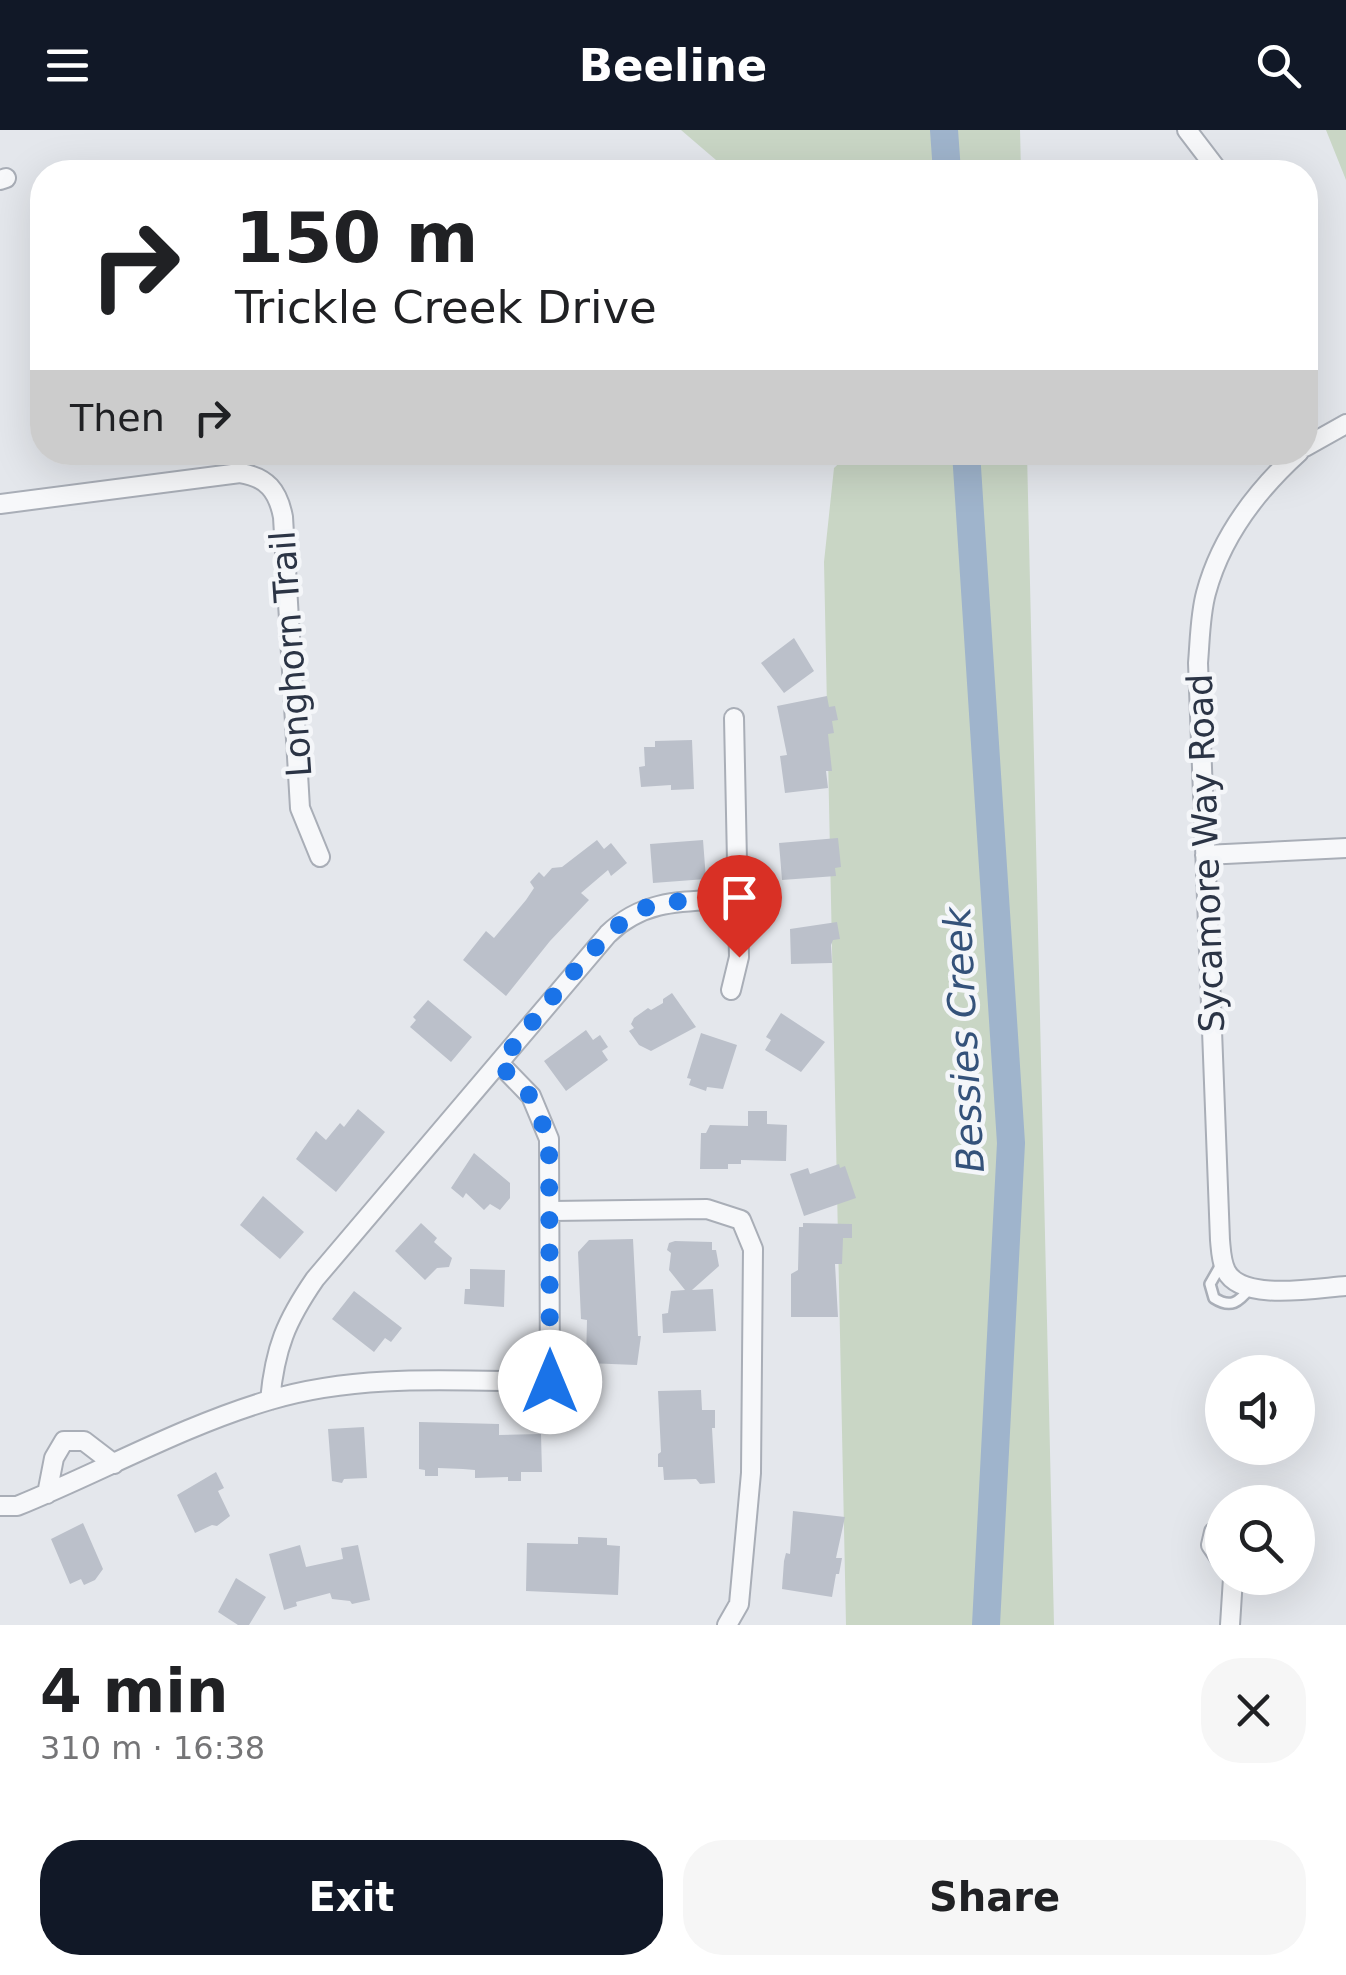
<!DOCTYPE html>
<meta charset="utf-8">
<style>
:root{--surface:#fff;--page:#f6f6f6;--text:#202124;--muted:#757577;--accent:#111827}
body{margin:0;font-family:"DejaVu Sans",sans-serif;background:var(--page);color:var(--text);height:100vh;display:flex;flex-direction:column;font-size:38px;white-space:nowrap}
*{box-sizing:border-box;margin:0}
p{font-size:32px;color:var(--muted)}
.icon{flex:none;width:55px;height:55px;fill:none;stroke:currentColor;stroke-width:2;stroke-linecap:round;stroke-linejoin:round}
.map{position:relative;height:1495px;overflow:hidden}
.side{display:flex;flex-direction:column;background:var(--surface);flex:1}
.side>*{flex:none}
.guide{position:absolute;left:30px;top:30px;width:1288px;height:305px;border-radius:40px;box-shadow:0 10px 40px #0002;background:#fff;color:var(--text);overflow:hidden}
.fabs{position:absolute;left:1205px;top:1225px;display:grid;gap:20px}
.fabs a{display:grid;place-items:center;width:110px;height:110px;border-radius:50%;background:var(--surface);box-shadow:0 10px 40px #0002;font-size:50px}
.pin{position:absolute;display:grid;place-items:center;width:85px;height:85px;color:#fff;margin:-102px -42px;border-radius:50% 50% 50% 0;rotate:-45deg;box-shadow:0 0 10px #0007}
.pin .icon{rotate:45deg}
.me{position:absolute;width:110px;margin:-55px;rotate:0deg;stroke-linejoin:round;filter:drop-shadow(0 0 8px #0008)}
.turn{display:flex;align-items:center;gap:35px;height:210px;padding:0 40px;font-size:45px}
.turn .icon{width:130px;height:130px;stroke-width:2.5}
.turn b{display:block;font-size:70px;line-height:85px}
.then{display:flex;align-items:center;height:95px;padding:0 40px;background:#0003;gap:20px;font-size:38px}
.round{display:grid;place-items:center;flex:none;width:105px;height:105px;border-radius:40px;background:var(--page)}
.overview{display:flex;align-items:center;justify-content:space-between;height:170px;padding:0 40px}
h1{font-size:60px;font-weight:600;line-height:75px}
.primary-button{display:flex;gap:20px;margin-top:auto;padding:20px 40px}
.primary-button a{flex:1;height:115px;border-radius:40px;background:var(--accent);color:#fff;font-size:40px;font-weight:600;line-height:115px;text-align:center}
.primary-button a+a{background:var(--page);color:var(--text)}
header{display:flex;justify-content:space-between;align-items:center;height:130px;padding:0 40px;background:var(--accent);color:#fff;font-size:45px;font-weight:600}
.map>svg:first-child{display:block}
.green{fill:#c9d6c5}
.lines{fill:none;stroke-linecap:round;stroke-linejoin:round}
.river{stroke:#9fb4cc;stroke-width:28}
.building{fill:#bbc0ca}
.service-casing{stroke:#a9aeb7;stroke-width:14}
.minor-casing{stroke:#a9aeb7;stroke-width:22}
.service{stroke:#f7f8fa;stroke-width:9}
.minor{stroke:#f7f8fa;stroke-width:18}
.route{stroke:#1a73e8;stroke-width:18;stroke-dasharray:0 32.4}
.labels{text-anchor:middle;stroke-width:9;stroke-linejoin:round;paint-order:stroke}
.street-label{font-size:35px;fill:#2b3445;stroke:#f4f6f9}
.water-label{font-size:38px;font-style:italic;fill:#34527a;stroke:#f4f6f9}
</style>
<header><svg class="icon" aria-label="menu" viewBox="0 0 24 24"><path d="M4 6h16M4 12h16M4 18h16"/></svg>Beeline<svg class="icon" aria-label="search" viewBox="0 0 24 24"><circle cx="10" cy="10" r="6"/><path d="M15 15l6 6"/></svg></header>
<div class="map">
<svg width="1346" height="1495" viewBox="0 0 1346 1495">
<rect width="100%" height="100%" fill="#e4e7ec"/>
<path class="green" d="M681 0H1020L1021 42H730Z
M1326 0H1346V50Z
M850 323H1027L1054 1495H846L824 432 834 338Z"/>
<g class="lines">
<path class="river" d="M944 0 947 42
M966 322 1011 1013 986 1495"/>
</g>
<path class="building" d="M794 508 814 541 784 563 761 533Z
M827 566 829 577 835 576 838 590 832 591 834 603 828 604 832 641H826L828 658 785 663 780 626 787 625 777 576Z
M692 610 694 659 671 660V655L641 657 639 637 645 636 644 617H655V611Z
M838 708 841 737 835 738 836 746 782 750 779 713Z
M597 710 604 719 611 713 627 733 611 746 608 740 581 763 589 770 550 811 506 866 463 830 486 801 494 808 526 770 534 758 530 752 539 742 544 747 552 738 562 737Z
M703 710 706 749 653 753 650 714Z
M837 792 840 809 833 810 831 815 832 833 791 834 790 799Z
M672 863 696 897 651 921 639 915 629 901 634 898 631 894 634 888 648 878 651 880 663 873V869Z
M428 870 472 907 451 932 410 897 416 890 413 887Z
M781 883 825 912 801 942 765 920 771 910 766 907Z
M586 900 593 910 600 905 608 917 602 921 608 930 566 961 544 931Z
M701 903 737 915 723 959 707 957 706 961 689 955 691 949 687 948Z
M358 979 385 1002 336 1062 296 1029 316 1001 326 1010 340 993 344 997Z
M748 981H767V994L787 995 786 1031 741 1030V1034H728V1039H700L701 1003H706L710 995 748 996Z
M474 1023 510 1053V1068L500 1080 490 1074 484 1080 466 1063 463 1068 451 1058Z
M839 1034 840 1038 845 1036 856 1068 804 1086 790 1044 808 1038 810 1044Z
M263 1066 304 1102 280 1129 240 1095Z
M421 1093 437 1108 434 1112 452 1128 449 1137 437 1138 425 1150 395 1121Z
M803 1093 852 1094V1108H843L842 1134H835L838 1187H791V1144L798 1140 799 1097H803Z
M633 1109 638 1206H641L637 1235 586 1233 587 1190 581 1189 578 1122 589 1110Z
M675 1111 712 1112V1120H716L719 1136 692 1160 713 1159 716 1201 663 1203 662 1184 668 1183 671 1161 685 1160 669 1140 671 1123 667 1120 669 1113Z
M470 1139 505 1140 504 1177 464 1174 465 1159H470Z
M354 1161 402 1198 391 1212 385 1208 374 1222 332 1189Z
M701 1260 702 1280H715V1298H712L715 1353 700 1354 696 1349 664 1350 663 1337H658V1324L661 1322 658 1261Z
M419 1292 499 1294V1305L541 1304 542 1342H521V1351H508V1347L475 1348V1340L463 1339 438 1338V1346H425V1340L419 1339Z
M364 1297 367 1348 344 1349 342 1353 332 1351 328 1299Z
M216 1342 224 1358 218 1361 230 1386 217 1396 212 1395 195 1403 177 1365Z
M793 1381 845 1387 836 1428H842L839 1444H836L832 1467 782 1459 784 1431 786 1423 790 1424Z
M83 1393 103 1439 95 1450 84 1455 81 1449 70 1454 51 1409Z
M578 1407 607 1408V1415L620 1416 618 1465 526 1461 527 1413 578 1414Z
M300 1415 306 1437 343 1429 341 1418 358 1415 370 1470 352 1474 350 1471 332 1469 330 1463 296 1472 297 1476 284 1480 269 1424Z
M236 1448 266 1467 249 1495H238L218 1482Z"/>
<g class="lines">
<g class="service-casing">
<path id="service" d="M1222 1133 1210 1154 1214 1168C1231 1179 1239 1172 1250 1158"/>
</g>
<g class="minor-casing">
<path id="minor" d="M1187 0 1219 42
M0 50 6 48
M1305 317 1346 294
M1299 322C1256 361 1221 407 1206 463 1200 485 1200 510 1198 533L1220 1110C1221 1120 1221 1131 1226 1141 1242 1172 1316 1158 1346 1156
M0 374 240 343C267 347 278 361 283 387L300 678 320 727
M1205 725 1346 718
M731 860 739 827 734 588
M552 1081 707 1079 741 1090 753 1119 751 1343 739 1474 727 1495
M270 1270C275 1218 286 1191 315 1149L608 804C646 767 688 772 737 769
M47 1364 54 1328 64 1311H84L114 1334
M0 1376H17C101 1342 182 1296 270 1270 360 1243 457 1251 550 1252L549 1009 531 966 499 933
M1222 1395 1214 1402 1211 1415 1222 1431
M1230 1495 1233 1448"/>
</g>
<use href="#service" class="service"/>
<use href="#minor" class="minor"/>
</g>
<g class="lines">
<path class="route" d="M550 1252 549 1009 530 966 499 934C528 899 608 790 645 778 673 768 708 771 737 769L739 827"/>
</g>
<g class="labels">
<g class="street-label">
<text transform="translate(291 524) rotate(-94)" y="12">Longhorn Trail</text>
<text transform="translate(1206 723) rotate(-92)" y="12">Sycamore Way Road</text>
</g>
<g class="water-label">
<text transform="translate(964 910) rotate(-93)" y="13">Bessies Creek</text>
</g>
</g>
</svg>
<div class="fabs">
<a><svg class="icon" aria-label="sound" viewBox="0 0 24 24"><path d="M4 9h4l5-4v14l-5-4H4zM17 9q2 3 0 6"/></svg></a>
<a><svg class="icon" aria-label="search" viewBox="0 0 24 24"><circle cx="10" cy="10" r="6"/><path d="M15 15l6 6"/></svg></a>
</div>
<div class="pin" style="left:739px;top:827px;background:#d93025"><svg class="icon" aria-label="arrive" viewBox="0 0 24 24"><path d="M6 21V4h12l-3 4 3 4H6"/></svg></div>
<svg class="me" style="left:550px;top:1252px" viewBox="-20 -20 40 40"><circle r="19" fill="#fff"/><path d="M0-13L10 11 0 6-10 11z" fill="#1a73e8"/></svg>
<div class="guide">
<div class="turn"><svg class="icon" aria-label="right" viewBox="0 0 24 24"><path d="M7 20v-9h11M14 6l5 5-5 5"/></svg><div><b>150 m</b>Trickle Creek Drive</div></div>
<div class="then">Then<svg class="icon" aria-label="right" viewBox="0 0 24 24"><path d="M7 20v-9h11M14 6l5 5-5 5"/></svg></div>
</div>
</div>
<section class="side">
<div class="overview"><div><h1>4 min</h1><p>310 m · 16:38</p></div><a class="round"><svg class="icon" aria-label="close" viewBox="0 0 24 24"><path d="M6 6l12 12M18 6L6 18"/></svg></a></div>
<div class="primary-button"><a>Exit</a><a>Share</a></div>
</section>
